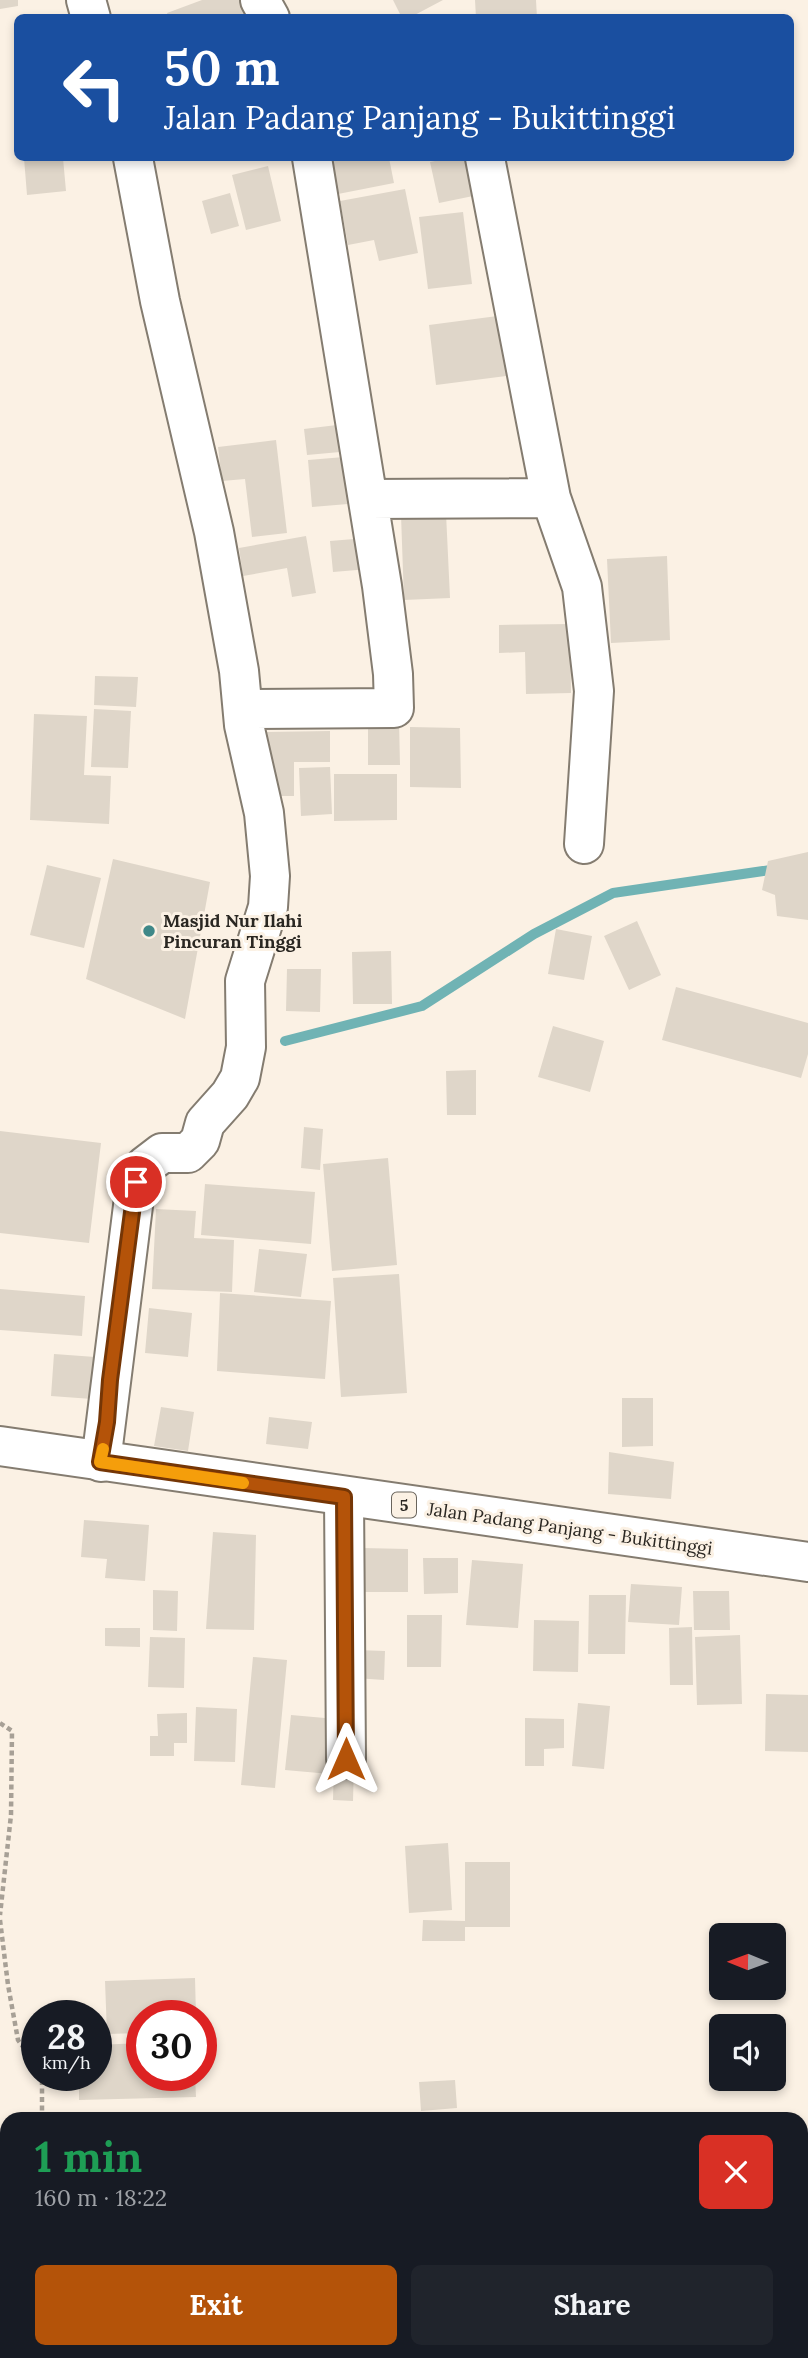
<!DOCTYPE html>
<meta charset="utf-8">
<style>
:root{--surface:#171b24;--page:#20242c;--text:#f1f3f6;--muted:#9ea1a6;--accent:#b45309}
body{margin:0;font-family:Lora,serif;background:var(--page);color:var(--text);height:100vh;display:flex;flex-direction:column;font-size:26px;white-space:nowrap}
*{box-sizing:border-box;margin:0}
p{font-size:23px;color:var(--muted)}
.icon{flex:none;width:38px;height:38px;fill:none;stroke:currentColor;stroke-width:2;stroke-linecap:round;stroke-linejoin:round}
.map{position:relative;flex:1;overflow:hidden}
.details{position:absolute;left:0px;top:2112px;width:808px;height:247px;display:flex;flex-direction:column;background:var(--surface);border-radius:21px 21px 0 0;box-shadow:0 4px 10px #0003}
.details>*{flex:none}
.top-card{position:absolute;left:14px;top:14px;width:780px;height:147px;border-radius:10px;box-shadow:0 4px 10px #0003;background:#1a4fa0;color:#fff;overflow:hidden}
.needle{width:46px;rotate:271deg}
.tools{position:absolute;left:709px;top:1923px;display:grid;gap:14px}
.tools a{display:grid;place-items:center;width:77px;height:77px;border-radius:10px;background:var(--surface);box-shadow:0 4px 10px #0003;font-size:35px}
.speed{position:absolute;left:21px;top:2000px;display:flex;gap:14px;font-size:35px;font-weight:700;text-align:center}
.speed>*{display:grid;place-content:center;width:91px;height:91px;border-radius:50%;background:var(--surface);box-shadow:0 4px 10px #0003;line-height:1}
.speed small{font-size:18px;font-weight:400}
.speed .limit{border:10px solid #d22;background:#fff;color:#111}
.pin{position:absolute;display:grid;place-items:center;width:60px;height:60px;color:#fff;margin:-30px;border:4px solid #fff;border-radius:50%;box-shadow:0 2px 7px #0007}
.me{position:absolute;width:77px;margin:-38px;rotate:0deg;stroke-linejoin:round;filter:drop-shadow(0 0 5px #0008)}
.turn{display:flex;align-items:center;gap:24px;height:147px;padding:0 35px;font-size:32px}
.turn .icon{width:91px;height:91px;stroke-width:2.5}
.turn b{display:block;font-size:49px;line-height:60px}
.round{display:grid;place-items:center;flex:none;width:74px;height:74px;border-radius:10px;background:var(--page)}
.headline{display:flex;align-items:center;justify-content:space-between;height:119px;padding:0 35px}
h1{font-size:42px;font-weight:700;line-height:52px;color:#1e9e55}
.button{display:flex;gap:14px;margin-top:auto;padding:14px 35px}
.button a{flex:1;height:80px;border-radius:10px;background:var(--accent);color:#fff;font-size:28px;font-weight:700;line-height:80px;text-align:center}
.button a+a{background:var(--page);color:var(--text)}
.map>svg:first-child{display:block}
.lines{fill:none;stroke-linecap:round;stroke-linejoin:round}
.stream{stroke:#70b3b4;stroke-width:10}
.building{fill:#dfd6c9}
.minor-casing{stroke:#847c70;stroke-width:42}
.highway-casing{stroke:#847c70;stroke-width:42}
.path{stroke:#a7a096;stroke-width:4.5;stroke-dasharray:5 3.5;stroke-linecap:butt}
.minor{stroke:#fff;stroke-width:38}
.highway{stroke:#fff;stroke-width:38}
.route-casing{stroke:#753606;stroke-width:18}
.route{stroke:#b45309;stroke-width:12}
.slow{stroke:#f59e0b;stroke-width:12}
.poi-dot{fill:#3f8888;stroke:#fbf1e4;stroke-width:2.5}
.labels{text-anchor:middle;stroke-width:6;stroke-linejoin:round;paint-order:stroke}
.shield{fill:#fbf1e4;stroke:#69645c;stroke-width:2}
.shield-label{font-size:16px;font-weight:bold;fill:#2a2722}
.poi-label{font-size:18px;font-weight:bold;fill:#2a2722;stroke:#fbf1e4;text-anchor:start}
.street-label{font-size:18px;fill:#2a2722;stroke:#fbf1e4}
</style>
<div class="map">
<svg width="808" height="2358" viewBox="0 0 808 2358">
<rect width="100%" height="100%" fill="#fbf1e4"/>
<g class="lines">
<path class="stream" d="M285 1041 422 1006 534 934 613 893 777 869"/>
</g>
<path class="building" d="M0 0H18V6L0 9Z
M202 0H241L247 18H169L167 13Z
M393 0H443L409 18H402Z
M475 0H536L537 18H476Z
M24 158H63L66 191 27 195Z
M330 158H389L394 183 338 194Z
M450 158H470L478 195 439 203 430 162Z
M268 166 281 221 246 230 232 175Z
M405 189 418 253 379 261 374 240 348 245 340 201Z
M230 193 239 226 211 234 202 201Z
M463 212 472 284 428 289 419 217Z
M505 315 513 375 436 385 429 325Z
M337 425 340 452 307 455 304 429Z
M276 440 287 533 252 537 245 479 222 481 218 447Z
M344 457 348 504 312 507 308 460Z
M446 513 450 598 404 600 401 515Z
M306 536 316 593 292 597 287 568 243 576 239 548Z
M366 538 369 569 333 572 330 541Z
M667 556 670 640 611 643 607 559Z
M570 624 571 693 526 694 525 652 499 653V625Z
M95 676 138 677 136 707 94 705Z
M94 709 131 711 128 768 91 767Z
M34 714 87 716 84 775 111 776 109 824 30 820Z
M399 720 400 765H368V721Z
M410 727 460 728 461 788 410 787Z
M330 731V762H294V796H267L266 732Z
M330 767 332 814 301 816 299 768Z
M334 774H397V820L334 821Z
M808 852V920L777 916 775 895 762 890 768 861Z
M113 859 210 882 185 1019 86 979Z
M47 865 101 878 84 948 30 935Z
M637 921 661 975 629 990 604 936Z
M556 929 592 936 584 980 548 974Z
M391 951 392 1004H353L352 952Z
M287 969H321L320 1012 286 1011Z
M676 987 808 1023V1054L801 1078 662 1040Z
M553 1026 604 1041 590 1092 538 1077Z
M476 1070V1115H447L446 1071Z
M304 1127 323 1129 320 1170 301 1168Z
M0 1131 101 1143 89 1243 0 1233Z
M388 1158 397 1265 332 1271 323 1164Z
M205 1184 315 1192 311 1244 201 1235Z
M156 1209 196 1211 194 1238 234 1240 232 1292 152 1289Z
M259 1249 307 1254 301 1297 254 1292Z
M399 1274 407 1393 341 1397 333 1278Z
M0 1289 85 1296 82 1336 0 1330Z
M220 1293 331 1301 325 1379 217 1371Z
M149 1308 192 1313 188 1357 145 1353Z
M54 1354 109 1358 106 1400 51 1396Z
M622 1398H653V1446L622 1447Z
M161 1407 194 1412 188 1451 154 1446Z
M269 1417 312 1422 308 1449 266 1444Z
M609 1452 674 1462 671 1499 608 1494Z
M84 1520 149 1525 145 1581 105 1578 107 1559 81 1557Z
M213 1532 256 1535 254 1630 206 1629Z
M362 1548 408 1549V1592H362Z
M423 1558H458V1593L424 1594Z
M472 1560 523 1564 518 1628 466 1625Z
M631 1584 682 1587 679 1625 628 1622Z
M153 1590 178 1591 177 1631 153 1630Z
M693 1591H729L730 1630H694Z
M589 1595H626L625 1654H588Z
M407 1615H442L441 1667H407Z
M534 1620 579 1621 578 1672 533 1671Z
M692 1627 693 1685H670L669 1628Z
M105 1628H140V1647L105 1646Z
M740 1635 742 1704 697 1705 695 1637Z
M150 1637 185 1638 184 1688 148 1687Z
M357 1650 385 1651 384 1680 355 1678Z
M253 1657 287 1660 275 1788 241 1785Z
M766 1694 808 1695V1752L765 1751Z
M578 1703 610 1706 604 1769 572 1766Z
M196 1707 237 1709 235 1762 194 1761Z
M187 1713V1743H174V1756H150V1736H158L157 1714Z
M291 1715 336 1719 330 1774 285 1770Z
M525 1718 564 1719V1748L544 1749V1766H525Z
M334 1764H354L353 1801 333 1800Z
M448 1843 452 1910 409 1913 405 1846Z
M465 1862H510V1927H465V1941H422L423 1920 465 1921Z
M195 1978 196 2016H142V2033L107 2034 105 1981Z
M142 2043V2076H195L196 2097 79 2100V2076H96V2045Z
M455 2080 457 2108 421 2111 419 2082Z"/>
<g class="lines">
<g class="minor-casing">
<path id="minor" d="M86 0 91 18
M260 0 270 18
M485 158 551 498
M369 499 551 498 582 587 594 691 584 844
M243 709 394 708 393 674 382 586 312 158
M101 1462 136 1182 145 1166 162 1153H188L200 1141 205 1123 230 1095 240 1078 246 1047 245 981 268 907 270 876 264 813 244 725 239 671 214 532 160 301 133 158
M344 1497 346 1759"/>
</g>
<g class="highway-casing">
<path id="highway" d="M0 1446 808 1562"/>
</g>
<path class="path" d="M0 1723 12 1731 11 1815 0 1915
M0 1920 8 1985 18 2040 37 2066
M42 2119V2076"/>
<use href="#minor" class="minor"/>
<use href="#highway" class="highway"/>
</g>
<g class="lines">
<g class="route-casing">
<path id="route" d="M136 1182 110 1380 107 1422 100 1462 344 1497 346 1759"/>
</g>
<use href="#route" class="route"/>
<path class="slow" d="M103 1449 100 1462 243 1483"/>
</g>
<circle class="poi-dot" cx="149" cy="931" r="7"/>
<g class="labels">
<rect class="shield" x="392" y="1492.5" width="24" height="25" rx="5"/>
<g class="shield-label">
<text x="404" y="1511">5</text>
</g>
<g class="poi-label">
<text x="163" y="927">Masjid Nur Ilahi<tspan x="163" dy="21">Pincuran Tinggi</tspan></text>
</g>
<g class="street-label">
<text transform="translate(570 1529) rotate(8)" y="6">Jalan Padang Panjang - Bukittinggi</text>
</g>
</g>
</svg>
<div class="tools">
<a><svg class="needle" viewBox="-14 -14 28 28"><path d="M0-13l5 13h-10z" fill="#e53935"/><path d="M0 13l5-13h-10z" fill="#9ea1a6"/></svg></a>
<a><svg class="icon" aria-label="sound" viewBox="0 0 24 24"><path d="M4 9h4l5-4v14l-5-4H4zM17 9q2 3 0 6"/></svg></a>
</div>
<div class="speed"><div>28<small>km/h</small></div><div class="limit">30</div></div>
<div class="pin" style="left:136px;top:1182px;background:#d93025"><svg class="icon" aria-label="arrive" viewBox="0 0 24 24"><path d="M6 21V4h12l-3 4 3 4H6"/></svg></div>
<svg class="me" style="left:346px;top:1759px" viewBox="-20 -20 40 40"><path d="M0-17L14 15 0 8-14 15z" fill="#b45309" stroke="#fff" stroke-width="4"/></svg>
<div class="top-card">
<div class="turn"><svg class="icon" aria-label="left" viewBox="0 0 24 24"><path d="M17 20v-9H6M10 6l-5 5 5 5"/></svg><div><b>50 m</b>Jalan Padang Panjang - Bukittinggi</div></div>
</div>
<section class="details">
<div class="headline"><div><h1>1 min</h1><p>160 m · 18:22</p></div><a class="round" style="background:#d93025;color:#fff"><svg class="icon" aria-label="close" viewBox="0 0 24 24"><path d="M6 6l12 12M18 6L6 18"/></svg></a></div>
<div class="button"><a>Exit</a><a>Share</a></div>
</section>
</div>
